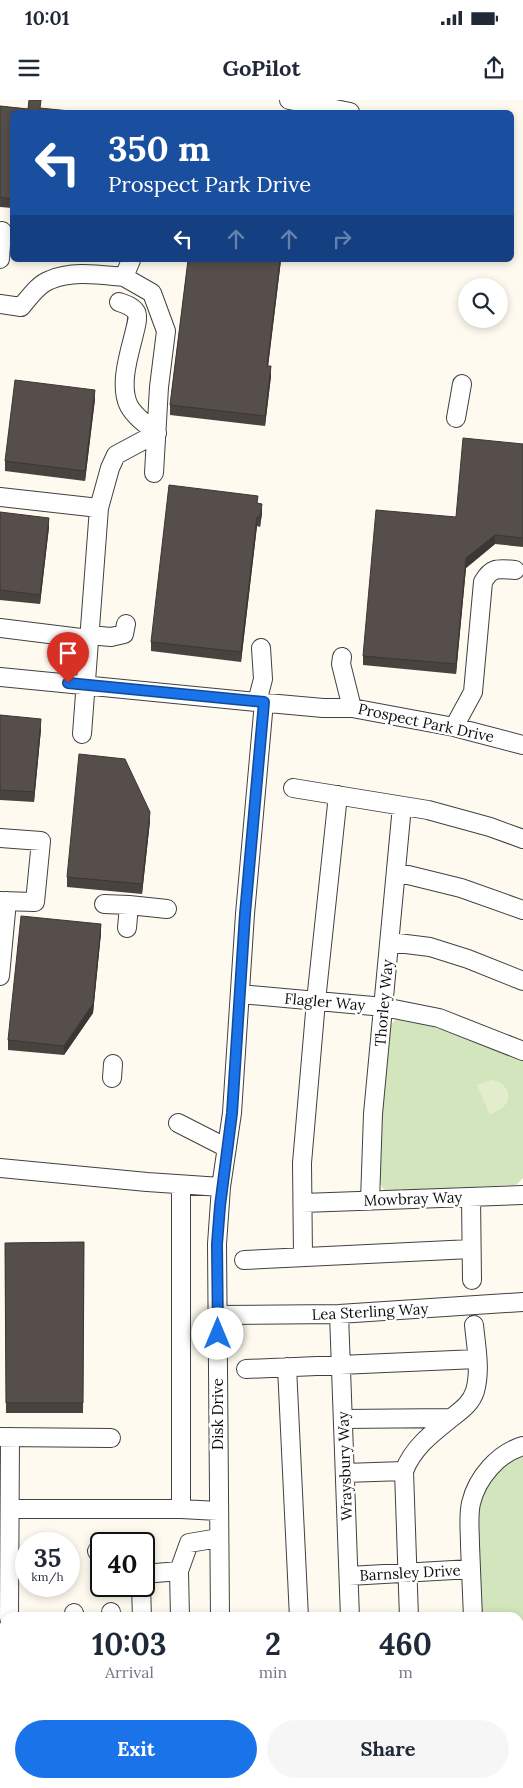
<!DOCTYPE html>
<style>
:root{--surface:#fff;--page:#f6f6f7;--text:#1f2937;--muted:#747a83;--accent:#1a73e8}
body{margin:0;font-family:Lora,serif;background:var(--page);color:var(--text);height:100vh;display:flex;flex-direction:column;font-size:19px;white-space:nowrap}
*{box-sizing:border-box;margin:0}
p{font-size:16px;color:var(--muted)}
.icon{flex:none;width:28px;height:28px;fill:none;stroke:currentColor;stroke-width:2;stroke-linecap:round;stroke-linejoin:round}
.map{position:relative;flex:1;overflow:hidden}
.side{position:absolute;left:0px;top:1512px;width:524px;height:176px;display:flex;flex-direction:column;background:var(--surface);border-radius:15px 15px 0 0;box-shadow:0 2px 8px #0003}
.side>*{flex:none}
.banner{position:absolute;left:10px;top:10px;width:504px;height:152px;border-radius:8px;box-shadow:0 2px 8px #0003;background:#1a4fa0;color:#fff;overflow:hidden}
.controls{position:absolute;left:458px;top:178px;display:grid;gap:10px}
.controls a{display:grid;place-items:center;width:50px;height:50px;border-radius:50%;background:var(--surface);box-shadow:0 2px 8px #0003;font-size:25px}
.speed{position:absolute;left:15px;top:1432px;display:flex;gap:10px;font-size:25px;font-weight:700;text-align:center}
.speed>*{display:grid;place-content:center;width:65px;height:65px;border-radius:50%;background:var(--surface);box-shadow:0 2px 8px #0003;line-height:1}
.speed small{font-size:12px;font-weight:400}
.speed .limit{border:2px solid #111;border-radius:8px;background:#fff;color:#111}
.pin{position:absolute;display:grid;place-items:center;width:42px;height:42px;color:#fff;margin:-51px -21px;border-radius:50% 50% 50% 0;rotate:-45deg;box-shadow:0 0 5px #0007}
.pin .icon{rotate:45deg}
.me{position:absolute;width:55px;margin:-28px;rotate:0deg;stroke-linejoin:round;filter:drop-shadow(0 0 4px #0008)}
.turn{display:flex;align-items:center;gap:18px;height:105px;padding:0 15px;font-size:22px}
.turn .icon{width:65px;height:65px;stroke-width:2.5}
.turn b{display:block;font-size:35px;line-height:42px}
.lanes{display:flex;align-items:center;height:48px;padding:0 15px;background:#0003;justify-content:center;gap:25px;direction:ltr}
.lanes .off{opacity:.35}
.eta{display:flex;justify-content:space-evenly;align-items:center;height:85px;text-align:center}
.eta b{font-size:30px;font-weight:700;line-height:35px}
.cta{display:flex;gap:10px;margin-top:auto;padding:10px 15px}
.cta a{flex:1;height:58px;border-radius:30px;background:var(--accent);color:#fff;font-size:20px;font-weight:700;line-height:58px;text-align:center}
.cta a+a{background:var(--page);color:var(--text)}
.status{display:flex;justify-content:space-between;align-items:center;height:35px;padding:0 25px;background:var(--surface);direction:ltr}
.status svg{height:14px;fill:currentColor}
header{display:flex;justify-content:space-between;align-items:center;height:65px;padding:0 15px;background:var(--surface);font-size:22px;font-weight:700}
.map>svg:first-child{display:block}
.green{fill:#d3e5bc}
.pitch{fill:#e3edcd}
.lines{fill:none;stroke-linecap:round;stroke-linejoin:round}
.minor-casing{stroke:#414141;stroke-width:20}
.minor{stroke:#fff;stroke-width:18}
.wall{fill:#494340}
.shaded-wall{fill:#3c3734}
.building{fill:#554e4b;stroke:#3c3734}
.route-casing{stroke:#114b97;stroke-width:12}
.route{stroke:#1a73e8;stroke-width:9}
.labels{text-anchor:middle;stroke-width:5;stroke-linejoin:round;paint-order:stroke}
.street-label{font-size:15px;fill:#0e0e0e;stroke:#fff}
</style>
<div class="status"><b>10:01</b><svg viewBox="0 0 49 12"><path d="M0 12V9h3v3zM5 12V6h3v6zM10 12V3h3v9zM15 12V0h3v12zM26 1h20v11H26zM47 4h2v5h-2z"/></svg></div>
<header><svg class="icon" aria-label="menu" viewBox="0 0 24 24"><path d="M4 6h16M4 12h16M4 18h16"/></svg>GoPilot<svg class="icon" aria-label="share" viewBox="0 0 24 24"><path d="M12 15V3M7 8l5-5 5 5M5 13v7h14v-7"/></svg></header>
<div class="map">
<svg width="523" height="1688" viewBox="0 0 523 1688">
<rect width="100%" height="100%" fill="#fefaef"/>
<path class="green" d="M397 918C442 926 480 945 523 960V1078L516 1085 385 1091 378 1081V1046L389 927Z
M523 1352V1667L519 1666V1518H478V1398L496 1370Z"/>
<path class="pitch" d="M491 980C504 981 515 995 504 1006 501 1010 494 1012 490 1015L477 985Z"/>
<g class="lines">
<g class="minor-casing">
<path id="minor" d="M289 0 350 12
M0 159 2 131
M124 177 152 193 166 231 159 287 154 373
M119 202C125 204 132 206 136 212 143 223 114 276 129 306 135 317 147 325 157 333
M0 204 21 207C29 198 38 184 50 180 72 170 101 175 124 177L131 160
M456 318 462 284
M0 397 99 408
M0 528 89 539
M89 535 111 537 124 534 126 524
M342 557 341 564 352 608
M0 577 246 601 323 608H352L454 627 523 645
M257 602 263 579 261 548
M454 627 473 592 483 482C492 466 499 469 515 470
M82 634 99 408 110 368 116 355 157 333
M293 688 428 710 490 727 523 739
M0 738 41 741 35 802 0 801
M396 772 461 788 523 810
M104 804 129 805 167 809
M127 828 129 805
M390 842 430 847 468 859 523 881
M0 876 7 801
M240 894 384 907 439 918 523 951
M112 978 113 964
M178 1023 227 1048
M0 1068 147 1082 221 1087
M181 1085V1409
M471 1097 472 1180
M370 1101 373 1014 402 706
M303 1103 523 1095
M303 1157 302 1063 316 901 338 695
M244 1160 471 1149
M339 1214 350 1518
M217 1215 339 1214 523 1202
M287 1267 299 1518
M246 1269 477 1259
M343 1319 451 1318
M0 1337 111 1338
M345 1373 404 1371
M10 1409H181L218 1411
M97 1451 101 1457
M144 1474 179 1471
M349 1476 471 1469
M141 1486 142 1518
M111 1512V1518
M74 1513 75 1518
M9 1518 10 1337
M180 1518 179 1471 189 1443 219 1438
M220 1518 217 1144 221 1087 232 1013 245 814 264 602
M409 1518 404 1371C413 1348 431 1334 450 1319 460 1311 471 1304 475 1291 481 1270 476 1246 474 1225
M473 1518C472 1493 471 1469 470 1445 470 1431 468 1416 471 1403 477 1378 498 1353 523 1346
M519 1674 523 1675
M0 1681 5 1683
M190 1684 206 1688
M253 1684V1688
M397 1684 398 1688"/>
</g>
<use href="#minor" class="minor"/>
</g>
<path class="wall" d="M0 6 28 9 41 8 12 12V108L0 107Z
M188 160H281L268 266 271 276 265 326 170 315V305Z
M95 299 85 381 5 371V361Z
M523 344V447L495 444 466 468 456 574 363 565V556Z
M258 403 262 413 260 427 257 426 241 562 151 551V542Z
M0 412 49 427 40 504 0 500Z
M0 615 41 629 34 702 0 700Z
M150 721 142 794 67 787V777Z
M101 833 93 913 64 955 8 950V940Z
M84 1142 83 1313H6L5 1143Z"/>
<path class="shaded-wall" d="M280 160H281L267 275V266Z
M271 266V276L265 326V316Z
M95 290V299L85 381V371Z
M262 404V413L260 427V417Z
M257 417V426L241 562V552Z
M49 418V427L40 504V495Z
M495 435V444L466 468 456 574V564L466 458Z
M41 619V629L34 702V692Z
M150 712V721L142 794V784Z
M101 824V833L93 913 64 955V946Z"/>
<path class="building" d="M29 0H41L40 8 80 12H12V99L0 97V6L28 9Z
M188 160H280L267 266H271L265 316 170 305Z
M15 280 95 290 85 371 5 361Z
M463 338 523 344V438L495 435 466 458 456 564 363 556 376 410 456 417Z
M169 385 258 396 257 403 262 404 260 417H257L241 552 151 542Z
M0 412 49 418 40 495 0 490Z
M0 615 41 619 34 692 0 690Z
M79 654 125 659 150 712 142 784 67 777Z
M21 816 101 824 93 904 64 946 8 940Z
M84 1142 83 1303H6L5 1143Z
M35 1684H166V1688H35Z"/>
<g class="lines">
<g class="route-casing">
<path id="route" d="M68 583 264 602 245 814 232 1013 220 1106 217 1144 218 1234"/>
</g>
<use href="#route" class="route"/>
</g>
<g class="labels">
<g class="street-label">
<text transform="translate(426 623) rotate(12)" y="5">Prospect Park Drive</text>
<text transform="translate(325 902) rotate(5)" y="5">Flagler Way</text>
<text transform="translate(384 903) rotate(-85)" y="5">Thorley Way</text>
<text transform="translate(413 1099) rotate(-2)" y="5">Mowbray Way</text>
<text transform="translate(370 1212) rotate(-3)" y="5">Lea Sterling Way</text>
<text transform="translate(218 1314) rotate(-90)" y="5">Disk Drive</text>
<text transform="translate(345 1366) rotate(-92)" y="5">Wraysbury Way</text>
<text transform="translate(410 1473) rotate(-3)" y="5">Barnsley Drive</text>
</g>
</g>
</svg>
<div class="controls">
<a><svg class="icon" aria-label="search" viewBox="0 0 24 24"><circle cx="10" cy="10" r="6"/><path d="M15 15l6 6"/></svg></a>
</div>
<div class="speed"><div>35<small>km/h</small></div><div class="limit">40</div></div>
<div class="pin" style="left:68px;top:583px;background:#d93025"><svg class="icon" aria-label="arrive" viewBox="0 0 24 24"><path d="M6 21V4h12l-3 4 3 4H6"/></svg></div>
<svg class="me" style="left:218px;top:1234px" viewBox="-20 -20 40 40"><circle r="19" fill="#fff"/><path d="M0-13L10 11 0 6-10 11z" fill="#1a73e8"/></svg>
<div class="banner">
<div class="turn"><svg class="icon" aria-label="left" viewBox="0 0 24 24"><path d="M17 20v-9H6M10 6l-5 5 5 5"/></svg><div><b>350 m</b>Prospect Park Drive</div></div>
<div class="lanes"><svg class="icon" aria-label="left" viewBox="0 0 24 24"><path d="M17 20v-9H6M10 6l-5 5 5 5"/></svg><svg class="icon off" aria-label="ahead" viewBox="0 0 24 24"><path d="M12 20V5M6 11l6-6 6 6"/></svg><svg class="icon off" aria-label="ahead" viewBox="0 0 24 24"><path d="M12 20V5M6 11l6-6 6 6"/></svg><svg class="icon off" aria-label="right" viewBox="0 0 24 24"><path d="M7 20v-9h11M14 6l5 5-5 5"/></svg></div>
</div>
<section class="side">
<div class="eta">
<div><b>10:03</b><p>Arrival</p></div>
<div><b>2</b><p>min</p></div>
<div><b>460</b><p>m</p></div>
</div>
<div class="cta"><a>Exit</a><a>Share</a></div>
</section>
</div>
